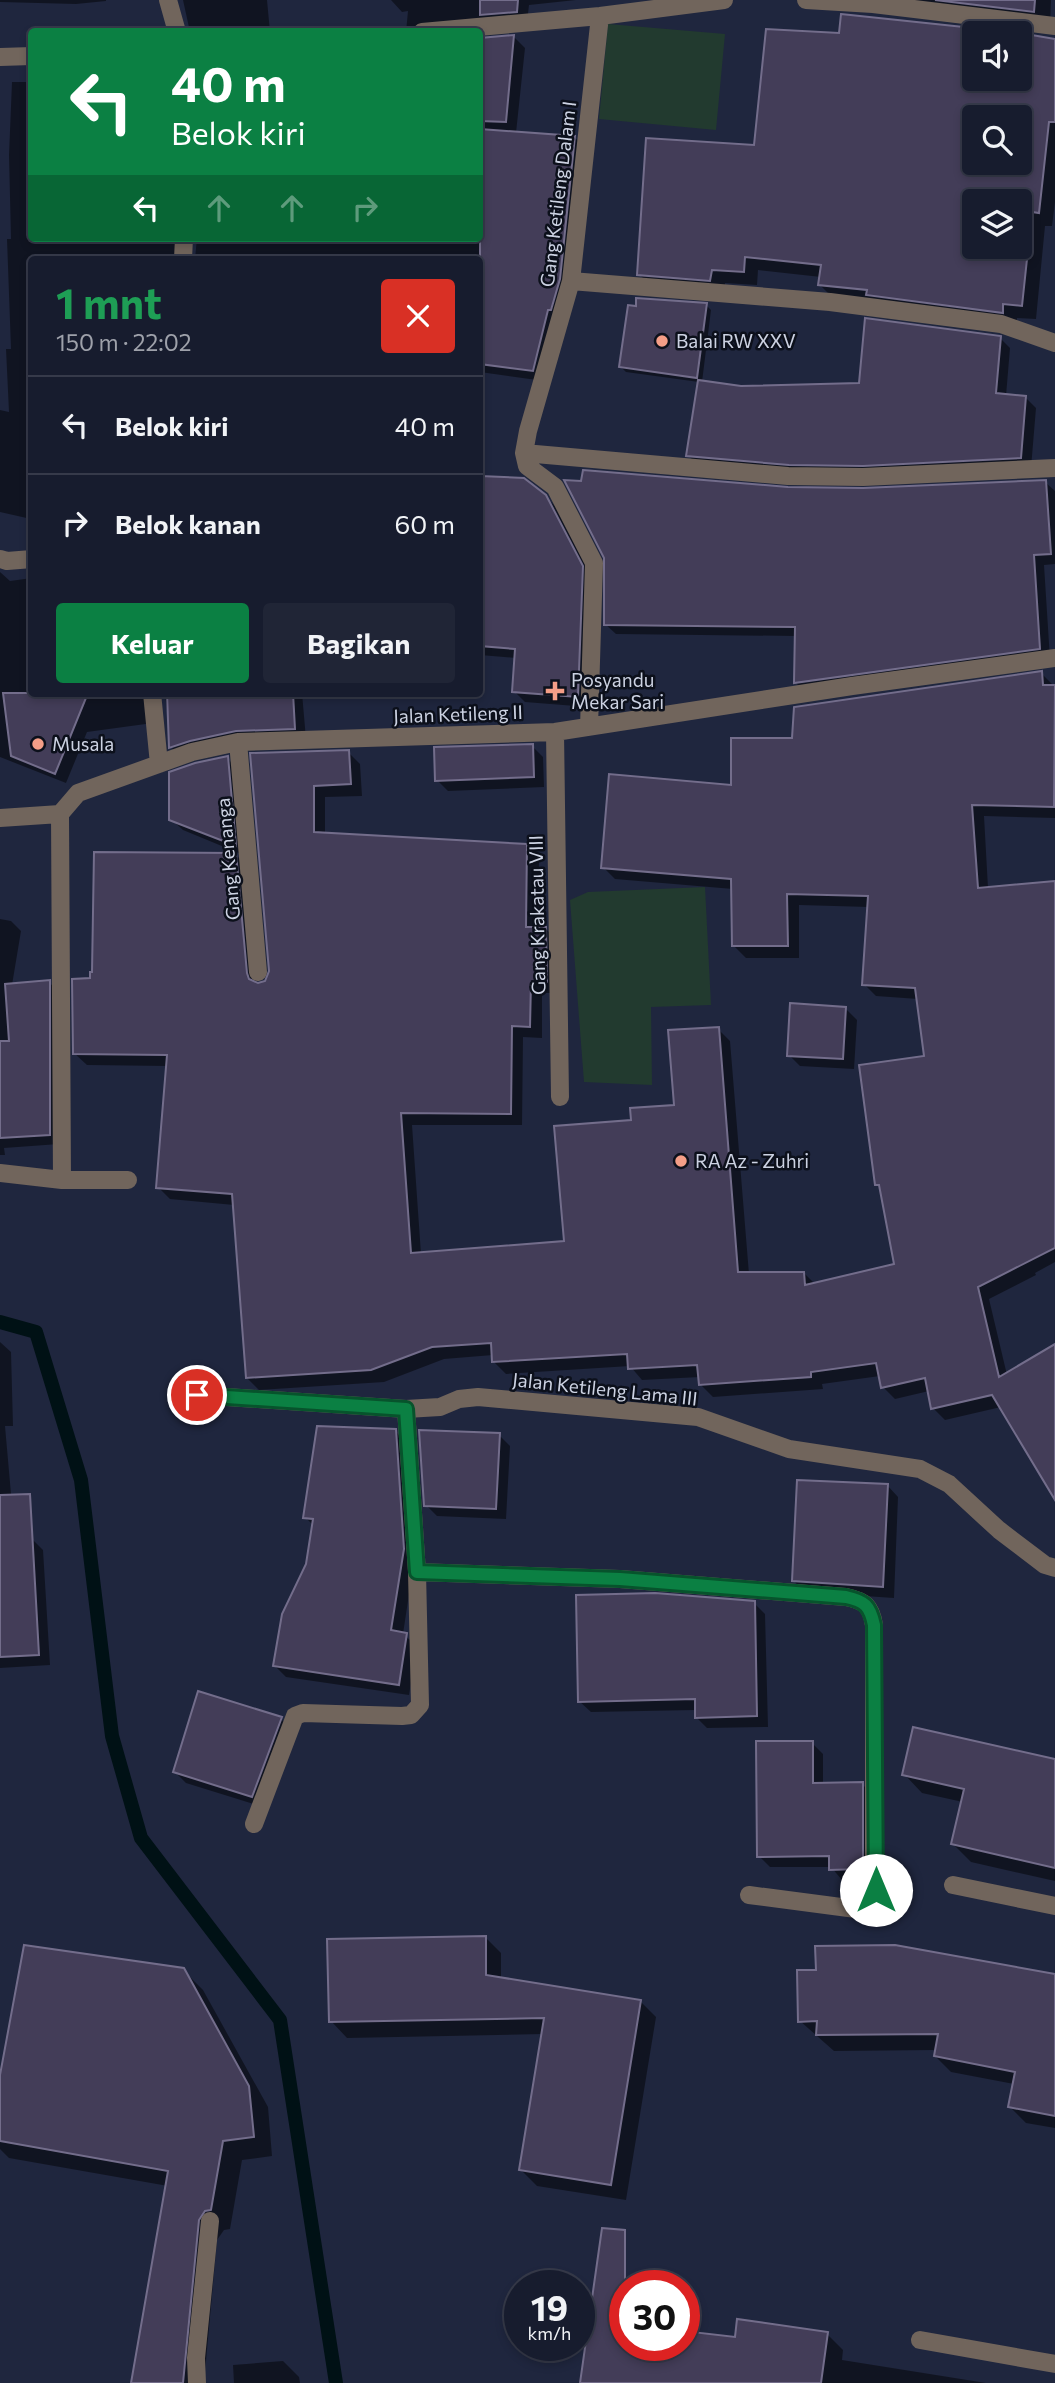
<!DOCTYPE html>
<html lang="id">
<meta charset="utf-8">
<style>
:root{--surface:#171c2e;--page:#202536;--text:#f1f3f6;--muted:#9ea1aa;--line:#363a4a;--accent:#0b8043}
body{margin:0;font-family:Commissioner,sans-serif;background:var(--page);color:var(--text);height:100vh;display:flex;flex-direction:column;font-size:26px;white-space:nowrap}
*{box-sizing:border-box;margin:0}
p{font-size:23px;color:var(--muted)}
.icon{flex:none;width:38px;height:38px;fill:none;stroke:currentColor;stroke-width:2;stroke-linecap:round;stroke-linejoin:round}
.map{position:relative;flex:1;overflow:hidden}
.drawer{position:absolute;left:28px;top:256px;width:455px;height:441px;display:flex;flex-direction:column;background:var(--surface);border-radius:7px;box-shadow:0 4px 10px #0003,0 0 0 2px var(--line)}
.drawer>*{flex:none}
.guide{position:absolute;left:28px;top:28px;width:455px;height:214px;border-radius:7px;box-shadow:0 4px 10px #0003,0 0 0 2px var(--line);background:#0b8043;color:#fff;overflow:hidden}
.controls{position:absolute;left:962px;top:21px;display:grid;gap:14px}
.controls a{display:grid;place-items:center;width:70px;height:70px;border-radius:7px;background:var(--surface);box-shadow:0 4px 10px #0003,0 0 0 2px var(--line);font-size:35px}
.speed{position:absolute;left:504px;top:2270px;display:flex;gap:14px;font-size:35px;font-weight:700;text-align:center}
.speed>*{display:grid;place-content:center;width:91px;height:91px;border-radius:50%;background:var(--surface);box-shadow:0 4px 10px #0003,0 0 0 2px var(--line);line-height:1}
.speed small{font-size:18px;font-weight:400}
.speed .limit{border:10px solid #d22;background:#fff;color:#111}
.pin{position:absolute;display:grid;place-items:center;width:60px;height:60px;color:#fff;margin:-30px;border:4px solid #fff;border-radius:50%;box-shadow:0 2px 7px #0007}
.me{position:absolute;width:77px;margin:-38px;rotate:0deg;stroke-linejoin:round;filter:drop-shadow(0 0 5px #0008)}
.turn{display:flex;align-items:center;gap:24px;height:147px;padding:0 28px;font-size:32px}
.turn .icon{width:91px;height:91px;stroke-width:2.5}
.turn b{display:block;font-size:49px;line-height:60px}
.lanes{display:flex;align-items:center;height:66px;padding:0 28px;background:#0003;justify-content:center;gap:35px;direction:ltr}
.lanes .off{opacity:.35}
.round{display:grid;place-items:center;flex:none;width:74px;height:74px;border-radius:7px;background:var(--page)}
.head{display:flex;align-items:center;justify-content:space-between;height:119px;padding:0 28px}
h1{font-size:42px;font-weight:700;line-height:52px;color:#1e9e55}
.primary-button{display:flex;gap:14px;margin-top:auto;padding:14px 28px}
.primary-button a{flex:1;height:80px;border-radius:7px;background:var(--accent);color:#fff;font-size:28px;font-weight:700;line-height:80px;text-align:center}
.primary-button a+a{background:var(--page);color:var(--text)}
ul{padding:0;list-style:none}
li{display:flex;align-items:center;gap:21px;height:98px;padding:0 28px;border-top:2px solid var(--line)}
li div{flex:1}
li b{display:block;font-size:26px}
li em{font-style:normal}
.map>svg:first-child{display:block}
.green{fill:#223a2f}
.shadow{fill:#0007;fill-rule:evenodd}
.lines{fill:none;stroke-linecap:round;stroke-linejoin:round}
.stream{stroke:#001115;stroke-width:14}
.building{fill:#433d58;stroke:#736d8b;stroke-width:2;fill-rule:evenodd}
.minor{stroke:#71655c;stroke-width:18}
.route-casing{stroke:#07532c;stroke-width:18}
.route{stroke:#0b8043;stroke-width:12}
.poi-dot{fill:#f49e87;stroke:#0c101b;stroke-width:2.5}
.labels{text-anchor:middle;stroke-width:5;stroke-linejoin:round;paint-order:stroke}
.street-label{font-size:19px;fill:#ccd2e2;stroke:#0c101b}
.poi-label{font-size:19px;fill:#ccd2e2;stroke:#0c101b;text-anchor:start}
</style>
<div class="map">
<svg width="1055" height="2383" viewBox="0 0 1055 2383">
<rect width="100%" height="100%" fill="#1f263e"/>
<path class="green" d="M608 24 725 34 716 130 599 119Z
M705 887 711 1005 651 1007 652 1085 584 1082 570 900 588 892Z"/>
<path class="shadow" d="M0 0H106V1L76 4 0 2Z
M183 0H267L270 32H190Z
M391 0H576L529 5 527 22 431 32H406L408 11 402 12Z
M908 0H1051L1050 27Z
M843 15 997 33H975V79H1020L1055 40V202L1052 226H1045L1036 319 1017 318 1016 326 834 299 820 285 821 277 758 270 757 285 725 283 724 294 653 288 639 274 756 147 840 35ZM975 117H1020V163H975ZM975 201H1020V247H975Z
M514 37 525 48 516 133 575 138 586 148 570 290 544 381 480 372V259H195L197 238H195H480V40Z
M12 82H32V238H191L183 259H32L31 519 0 512V410L9 412 6 349H11L7 239H11L9 155Z
M706 305 711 310 702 382 741 388 861 384 1000 338 1010 348 1006 396 1026 398 1036 408 1031 468 874 475 698 466 688 455 699 382 626 372 621 367Z
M480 478 524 480 545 496 557 508 593 578 588 707 525 702 514 691 516 658 480 655Z
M1045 482 1055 491V564L1044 565 1050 659 806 693 796 683V636L616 634 605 624 788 489 863 490Z
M0 572 10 581 32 578V693H160L153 723 87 732 66 783 0 757Z
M1041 673 1055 687V818L984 816 988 888 1055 883V1262L1035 1273 1036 1275 989 1299 1007 1375 1055 1346V1494L1001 1407 945 1420 933 1408 929 1391 895 1399 883 1387 880 1376 822 1384 823 1389 713 1397 701 1385 700 1377 642 1380 630 1366 506 1374 494 1362 493 1355 444 1359 384 1382 259 1390 247 1378 234 1205 170 1199 158 1187 168 1066 87 1065 74 1053 91 979 236 855 248 867 258 985 266 982 271 971 252 755 348 752 360 764 362 796 325 797V835L527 846 539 858 538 929H546L558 941V993H542V1038L523 1037 522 1125H412L421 1254 566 1243 632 1121 675 1107 718 1029 730 1041 749 1274 804 1273 815 1284 896 1265 882 1190 877 1184 926 1058 918 999 876 996 864 984 869 907 799 905V958H746L734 946 733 889 615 879 603 867 733 787 794 739Z
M165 693H302L306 739 181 758 171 747Z
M380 693H418L417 699Z
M532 746 543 757 544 787 448 791 437 780Z
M227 758 238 769 246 856 183 830 171 819Z
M0 919 11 921 21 931 12 985 49 982 58 992 59 1144 4 1148 5 1155H0Z
M846 1009 857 1020 854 1069 800 1066 789 1055Z
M0 1342 11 1352 13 1426H5L15 1539H32L43 1550 50 1665 0 1668Z
M395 1431 406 1442 414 1561 403 1634 417 1646 409 1695 286 1677 275 1666 308 1565 314 1526 305 1517Z
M499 1435 510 1446 506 1519 437 1516 426 1505Z
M887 1485 898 1497 894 1598 805 1592 794 1581Z
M754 1603 765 1614 768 1727 707 1728 696 1717V1710L591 1712 579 1701Z
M200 1693 281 1719 292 1730 263 1807 186 1783 175 1772Z
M812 1743 823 1754V1785L862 1784 873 1795V1880H842L831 1867H770L759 1856Z
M1055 1761V1881L971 1862 953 1844 963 1802 922 1793 904 1774Z
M485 1937 501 1953V1979L640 2001 656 2017 626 2200 537 2186 521 2170 543 2034 347 2038 331 2021Z
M183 1970 203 1990 268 2107 272 2156 242 2160 230 2229 224 2230 217 2240 204 2383H133L168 2186 9 2158 0 2149V2085Z
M1055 1976V2128L1026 2123 1010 2107 1014 2084 951 2072 935 2056 937 2050 834 2051 800 2021Z
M827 2334 843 2350 842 2360 986 2383H582L625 2345H684L736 2339Z
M283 2361 299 2377 300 2383H234L233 2365Z"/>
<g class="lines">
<path class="stream" d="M0 1322 36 1332 81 1480 112 1736 141 1838 280 2020 336 2383"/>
</g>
<path class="building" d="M480 0H518L517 12 480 15Z
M935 0H1035L1034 12Z
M841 14 1020 33H975V79H1020V33L1055 39V122H1049L1039 213 1032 212 1022 306 1003 304V313L866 295 867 290 818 285 821 265 745 257 744 272 712 270 710 281 637 275 646 138 754 145 766 29 839 33ZM975 117H1020V163H975ZM975 201H1020V247H975Z
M514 35 506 122 480 121V38Z
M480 129 575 136 560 279 551 310H548L533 371 480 364Z
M636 298 707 303 697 378 619 367 628 305 636 306Z
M865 318 1001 336 996 393 1026 396 1021 458 863 466 789 465 686 456 698 380 741 386 859 383Z
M583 470 788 487 863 488 1046 480 1051 554 1034 555 1040 649 794 683 795 627 604 625V558L564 480 581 481Z
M480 476 524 478 546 495 583 566 578 697 512 692 515 649 480 646Z
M1042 671 1043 685H1055L1054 807 972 805 978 888 1055 881V1248L978 1287 999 1377 1055 1344V1500L992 1395 931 1409 925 1378 881 1388 876 1363 811 1372V1377L699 1385 697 1365 628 1369 627 1354 492 1362 491 1343 432 1347 371 1370 246 1378 232 1194 156 1188 167 1055 73 1054 72 979 90 978V972H92L94 852 236 853 247 973 249 979 258 983 265 981 269 971 250 753 349 750 351 784 314 786V832L527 844 526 927H546L547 982H531L530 1027 512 1026 511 1114 401 1113 411 1253 564 1241 554 1126 631 1120 630 1108 674 1105 668 1030 719 1027 738 1272H804L805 1285 894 1264 879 1185H875L859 1065 924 1056 915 988 862 985 868 896 787 894 788 946H732L731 879 601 868 609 774 731 785V738H792L794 707Z
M3 693H88L55 774 11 756Z
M167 693H293L295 729 236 731 190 741 169 748Z
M533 744 534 777 435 781 434 747Z
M228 756 236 846 169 820V772L195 763Z
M50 980V1135L0 1138V1041H9L5 984Z
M790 1003 846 1007 843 1059 787 1056Z
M317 1426 396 1429 404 1549 391 1630 407 1633 399 1685 273 1666 282 1614 306 1564 313 1519 303 1518Z
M419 1430 500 1433 496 1509 424 1506Z
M797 1480 888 1484 883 1587 792 1581Z
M30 1494 39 1655 0 1657V1495Z
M655 1593 755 1601 757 1716 695 1718V1699L578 1702 576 1595Z
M198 1691 282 1717 252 1797 173 1772Z
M913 1727 1055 1759V1868L951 1844 964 1789 902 1775Z
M756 1741H813V1783L863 1782V1869L829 1870V1856L757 1857Z
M486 1936V1975L641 2000 611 2185 519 2170 544 2018 329 2022 327 1939Z
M24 1945 184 1968 249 2086 254 2137 223 2141 211 2210 205 2211 199 2220 183 2383H131L168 2171 0 2141V2075Z
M895 1945 1055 1974V2116L1008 2107 1015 2072 934 2056 938 2034 816 2035 817 2021 798 2022 797 1970H816L815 1946Z
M602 2228 625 2230V2345H684V2331L735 2337 737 2319 828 2332 821 2383H580Z"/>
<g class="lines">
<path class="minor" d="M168 0 177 32
M806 0 873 4 1055 26
M422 32 600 16 724 0
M0 57 32 56
M183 259 184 238
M571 281 830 302 1001 324 1055 343
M524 453 788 476 863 477 1055 468
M0 559 7 561 32 559
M152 693 159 764
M589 727 594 563 555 487 527 466 524 453 528 431 571 281 600 16
M555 732 560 1097
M238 742 258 972
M60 814 62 1180
M0 818 60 814 78 793 192 752 238 742 555 732 852 686 1055 658
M0 1173 62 1180H128
M197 1395 406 1409
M417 1572 620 1579 846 1597C865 1601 871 1606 874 1625V1901L866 1908 856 1909 749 1895
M254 1824 295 1716 303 1713 402 1716 411 1715 420 1705 417 1572 406 1409 440 1407 459 1399 478 1397 698 1417 789 1449 920 1469 949 1484 999 1530 1045 1565 1055 1568
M953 1885 1055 1906
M920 2340 1055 2364
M197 2383 196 2358 210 2221"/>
</g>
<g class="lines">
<g class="route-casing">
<path id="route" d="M197 1395 406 1409 417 1572 620 1579 846 1597C865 1601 870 1606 874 1625L876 1890"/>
</g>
<use href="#route" class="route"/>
</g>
<g class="poi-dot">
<circle cx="662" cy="341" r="7"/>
<path d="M551.5 680.5h7v7h7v7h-7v7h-7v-7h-7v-7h7z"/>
<circle cx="38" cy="744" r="7"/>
<circle cx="681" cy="1161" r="7"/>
</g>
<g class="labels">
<g class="street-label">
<text transform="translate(558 194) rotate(-83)" y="7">Gang Ketileng Dalam I</text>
<text transform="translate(458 714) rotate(-2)" y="7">Jalan Ketileng II</text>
<text transform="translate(228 859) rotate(-95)" y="7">Gang Kenanga</text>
<text transform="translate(537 915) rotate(-91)" y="7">Gang Krakatau VIII</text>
<text transform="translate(605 1389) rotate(6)" y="7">Jalan Ketileng Lama III</text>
</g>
<g class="poi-label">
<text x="676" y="348">Balai RW XXV</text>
<text x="571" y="687">Posyandu<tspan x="571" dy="22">Mekar Sari</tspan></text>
<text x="52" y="751">Musala</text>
<text x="695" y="1168">RA Az - Zuhri</text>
</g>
</g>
</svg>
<div class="controls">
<a><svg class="icon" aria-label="sound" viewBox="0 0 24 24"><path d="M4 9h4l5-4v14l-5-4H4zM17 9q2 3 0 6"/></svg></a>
<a><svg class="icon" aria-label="search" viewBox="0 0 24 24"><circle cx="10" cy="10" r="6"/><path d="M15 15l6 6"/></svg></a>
<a><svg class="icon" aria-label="layers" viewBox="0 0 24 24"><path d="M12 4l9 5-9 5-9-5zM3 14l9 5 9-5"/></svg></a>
</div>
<div class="speed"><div>19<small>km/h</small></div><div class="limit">30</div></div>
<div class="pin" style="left:197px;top:1395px;background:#d93025"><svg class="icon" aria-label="arrive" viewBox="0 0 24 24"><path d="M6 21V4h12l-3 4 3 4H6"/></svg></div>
<svg class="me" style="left:876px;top:1890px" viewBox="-20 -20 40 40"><circle r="19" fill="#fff"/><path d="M0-13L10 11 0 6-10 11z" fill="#0b8043"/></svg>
<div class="guide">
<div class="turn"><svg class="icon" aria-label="left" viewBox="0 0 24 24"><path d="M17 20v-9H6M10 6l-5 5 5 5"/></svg><div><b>40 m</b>Belok kiri</div></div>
<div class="lanes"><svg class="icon" aria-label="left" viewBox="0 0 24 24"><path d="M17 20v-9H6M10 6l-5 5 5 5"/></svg><svg class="icon off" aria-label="ahead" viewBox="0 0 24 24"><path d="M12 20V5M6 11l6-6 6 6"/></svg><svg class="icon off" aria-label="ahead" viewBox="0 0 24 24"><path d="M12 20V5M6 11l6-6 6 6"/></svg><svg class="icon off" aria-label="right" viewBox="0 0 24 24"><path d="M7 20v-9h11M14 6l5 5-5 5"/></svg></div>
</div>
<section class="drawer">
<div class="head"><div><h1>1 mnt</h1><p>150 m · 22:02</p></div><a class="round" style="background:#d93025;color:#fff"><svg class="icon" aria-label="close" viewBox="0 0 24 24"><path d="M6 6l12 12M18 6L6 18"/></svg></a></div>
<ul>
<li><svg class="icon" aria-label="left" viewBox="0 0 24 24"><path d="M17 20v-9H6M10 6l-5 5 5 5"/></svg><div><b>Belok kiri</b></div><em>40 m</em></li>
<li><svg class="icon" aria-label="right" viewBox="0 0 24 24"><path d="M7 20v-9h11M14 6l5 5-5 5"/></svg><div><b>Belok kanan</b></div><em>60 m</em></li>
</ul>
<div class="primary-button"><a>Keluar</a><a>Bagikan</a></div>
</section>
</div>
